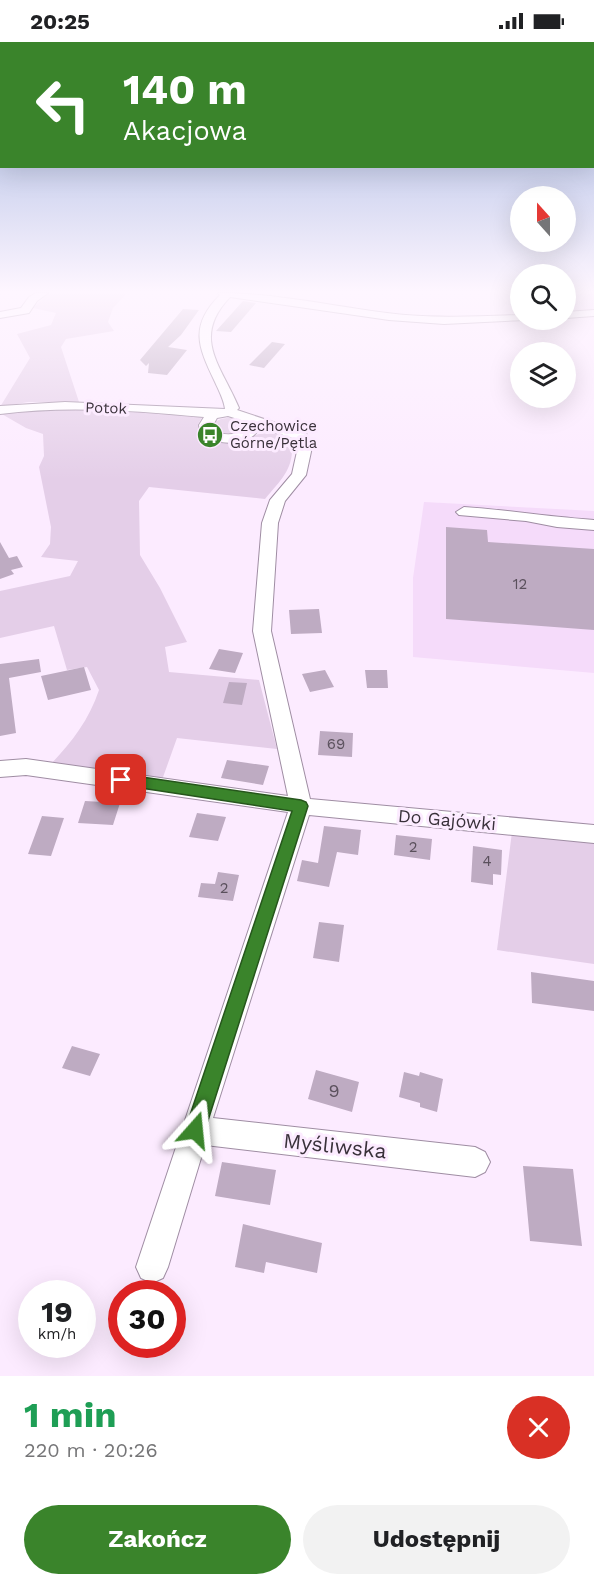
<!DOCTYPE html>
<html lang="pl">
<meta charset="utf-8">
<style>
:root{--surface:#fff;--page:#f2f2f2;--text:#202124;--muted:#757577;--accent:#3a842b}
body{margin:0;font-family:"Work Sans",sans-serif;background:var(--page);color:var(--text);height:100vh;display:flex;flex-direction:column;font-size:22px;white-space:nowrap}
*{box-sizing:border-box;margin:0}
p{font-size:20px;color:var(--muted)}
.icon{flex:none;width:33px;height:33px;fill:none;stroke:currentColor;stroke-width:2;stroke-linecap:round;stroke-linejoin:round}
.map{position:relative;height:1334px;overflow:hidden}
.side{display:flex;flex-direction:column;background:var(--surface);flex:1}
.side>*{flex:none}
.hud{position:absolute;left:0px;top:0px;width:594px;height:126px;box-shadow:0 6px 24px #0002;background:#3a842b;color:#fff;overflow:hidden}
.needle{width:39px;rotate:339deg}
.fabs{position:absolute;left:510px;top:144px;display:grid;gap:12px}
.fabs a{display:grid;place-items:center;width:66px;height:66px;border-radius:50%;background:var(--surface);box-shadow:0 6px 24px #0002;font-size:30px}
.speed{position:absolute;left:18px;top:1238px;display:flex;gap:12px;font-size:30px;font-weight:700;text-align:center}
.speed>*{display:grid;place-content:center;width:78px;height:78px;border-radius:50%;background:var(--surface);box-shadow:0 6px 24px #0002;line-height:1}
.speed small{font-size:15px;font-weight:400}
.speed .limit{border:9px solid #d22;background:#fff;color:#111}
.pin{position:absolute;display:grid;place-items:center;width:51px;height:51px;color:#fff;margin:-26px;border-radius:12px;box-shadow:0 3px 9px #0006}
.me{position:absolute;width:66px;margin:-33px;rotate:18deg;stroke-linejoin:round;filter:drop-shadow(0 0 4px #0008)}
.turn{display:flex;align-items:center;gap:21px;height:126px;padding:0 24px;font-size:27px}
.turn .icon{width:78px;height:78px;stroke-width:2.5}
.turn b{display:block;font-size:42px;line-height:51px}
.round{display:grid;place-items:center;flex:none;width:63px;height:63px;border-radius:32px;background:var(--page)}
.summary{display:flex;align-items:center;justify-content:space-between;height:102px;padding:0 24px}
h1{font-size:36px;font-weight:700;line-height:45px;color:#1e9e55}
.button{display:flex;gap:12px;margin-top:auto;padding:12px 24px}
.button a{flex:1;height:69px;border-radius:36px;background:var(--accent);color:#fff;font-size:24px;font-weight:700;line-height:69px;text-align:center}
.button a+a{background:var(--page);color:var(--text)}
.status{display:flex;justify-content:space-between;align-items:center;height:42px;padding:0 30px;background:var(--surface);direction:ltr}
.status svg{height:16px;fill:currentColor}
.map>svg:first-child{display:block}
.built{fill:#f5dbfa}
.green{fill:#e4cee8}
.building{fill:#beabc2}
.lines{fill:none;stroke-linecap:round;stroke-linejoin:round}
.minor-casing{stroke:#9f8da3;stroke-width:2}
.minor{fill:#fff;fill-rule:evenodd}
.route{fill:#3a842b;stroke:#26561c;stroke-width:1.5}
.labels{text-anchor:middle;stroke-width:6;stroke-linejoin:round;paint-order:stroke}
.far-street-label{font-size:15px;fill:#39313a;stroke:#fcebff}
.far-poi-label{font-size:15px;fill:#39313a;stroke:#fcebff;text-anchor:start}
.number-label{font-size:15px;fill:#5a505c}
.street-label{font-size:18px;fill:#39313a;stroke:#fcebff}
.near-number-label{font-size:18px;fill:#5a505c}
.near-street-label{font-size:21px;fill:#39313a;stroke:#fcebff}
</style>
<div class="status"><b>20:25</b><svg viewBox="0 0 49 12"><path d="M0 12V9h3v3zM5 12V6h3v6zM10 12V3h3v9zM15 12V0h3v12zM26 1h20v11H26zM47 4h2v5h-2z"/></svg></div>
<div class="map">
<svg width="594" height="1334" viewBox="0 0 594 1334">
<rect width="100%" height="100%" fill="#fcebff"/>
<path class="built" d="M566 251H594V269L566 271Z
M424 460 594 469V631L413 615V536Z"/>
<path class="green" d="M48 251H127L113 266 108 280 114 289 66 297 61 305 79 360H28L0 365 30 316 17 292 51 283 56 271 33 266Z
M29 367 153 369 203 374 198 382 204 393C223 398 239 398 259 392L261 386 277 389 291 394C296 424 284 435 265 457L149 445 139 459 140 513 160 546 187 600 165 605 169 630 259 638 277 707 177 696 162 738 50 723C72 700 89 678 99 648L87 625 67 628 54 584 0 596V549L70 534 78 519 41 515 50 502 51 485 39 425 44 414 43 392 26 386 0 371Z
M232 375 247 379 250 385 232 394 214 391 212 381 221 377Z
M512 790 594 798V922L497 908Z"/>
<path class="building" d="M243 259 256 261 231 290 216 289Z
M183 267 199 268 181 293 168 305 187 308 167 333 148 331 149 321 146 324 140 318Z
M272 300 285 302 264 326 249 323Z
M446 485 487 488 488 500 594 507V588L446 577Z
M0 500 9 516 17 514 23 525 11 528 14 532 0 537Z
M319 567 322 591 291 592 289 568Z
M219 607 243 611 235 631 209 627Z
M39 617 41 630 9 636 16 691 0 694V622Z
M84 625 91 648 48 658 41 634Z
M325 628 334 645 310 650 302 632Z
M365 628H387L388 646H367Z
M229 640 247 641 242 663 223 661Z
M320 689 353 691 352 715 318 713Z
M227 718 269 724 263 743 221 736Z
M85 759 120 761 113 783 78 781Z
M197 771 226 775 218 799 189 795Z
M42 774 64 776 51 814 28 812Z
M324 784 361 788 358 813 337 810 329 845 297 839 302 818 318 821Z
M396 793 432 797 430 818 394 813Z
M473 804 502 808 501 833 493 832V843L471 840Z
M218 830 239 833 233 859 198 855 201 841 215 842Z
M319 880 344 883 339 920 313 916Z
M531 930 594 939V969L532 961Z
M72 1004 100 1012 90 1034 62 1026Z
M316 1028 359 1040 352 1070 308 1057Z
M404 1030 419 1034 420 1030 443 1037 437 1070 420 1065V1061L399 1055Z
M222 1120 276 1128 270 1163 215 1154Z
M523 1124 573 1127 582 1204 530 1199Z
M243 1182 322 1201 317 1231 266 1220 264 1231 235 1225Z"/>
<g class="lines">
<g class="minor-casing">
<path id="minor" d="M36 251H48L37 259 29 271 0 276V270L21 266 29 255Z
M218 251C274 251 331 264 387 271 431 277 475 274 520 273V278H525L444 282 389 278 230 255C191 296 221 323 239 366L237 368 306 391 312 405 306 433 285 459 278 481 271 589 310 757 594 783V801L309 773 213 1076 475 1105 485 1110 490 1120 485 1130 475 1135 205 1103 168 1225 163 1236 152 1241 141 1236 136 1225 288 770 26 733 0 735V719L26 717 288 754 253 589 262 481 270 458 292 432 298 405 295 397 260 385C252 405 213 405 200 390L199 383 204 375C137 369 68 363 0 372V364L65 360 225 367C224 358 219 349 215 340 198 305 189 284 220 253ZM228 374 247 380 246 386C236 393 225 395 214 388L213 383 217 376Z
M594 268V274L566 276V270Z
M464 465C508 468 550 475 594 478V488L557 485 526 479 459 473 456 470Z"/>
</g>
<use href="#minor" class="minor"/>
</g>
<linearGradient id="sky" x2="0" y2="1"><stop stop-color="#9bafde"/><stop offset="0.57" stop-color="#fef6ff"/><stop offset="1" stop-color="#fef6ff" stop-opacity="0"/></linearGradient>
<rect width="594" height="438" fill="url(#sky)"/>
<path class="route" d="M121 732 301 758 306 760 308 764 205 1088 202 1095 195 1098 188 1095 185 1088 292 769 121 743 116 741 114 738 116 734Z"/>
<defs>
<g id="bus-disc" transform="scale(1.35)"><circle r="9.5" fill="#3a842b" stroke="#fcebff"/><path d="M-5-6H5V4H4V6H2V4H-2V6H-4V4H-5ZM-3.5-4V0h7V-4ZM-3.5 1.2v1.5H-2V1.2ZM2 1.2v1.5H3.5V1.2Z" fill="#fff"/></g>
</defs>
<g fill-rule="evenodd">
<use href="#bus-disc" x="210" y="393"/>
</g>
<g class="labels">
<g class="far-street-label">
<text transform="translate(106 366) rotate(2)" y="5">Potok</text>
</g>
<g class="far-poi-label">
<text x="230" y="389">Czechowice<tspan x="230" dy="17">Górne/Pętla</tspan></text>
</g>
<g class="number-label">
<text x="520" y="547">12</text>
<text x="336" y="707">69</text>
<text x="413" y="810">2</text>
<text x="487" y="824">4</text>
<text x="224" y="851">2</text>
</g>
<g class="street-label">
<text transform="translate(447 778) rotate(5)" y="6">Do Gajówki</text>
</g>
<g class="near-number-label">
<text x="334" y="1055">9</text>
</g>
<g class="near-street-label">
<text transform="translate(335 1104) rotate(6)" y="7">Myśliwska</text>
</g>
</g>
</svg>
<div class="fabs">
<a><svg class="needle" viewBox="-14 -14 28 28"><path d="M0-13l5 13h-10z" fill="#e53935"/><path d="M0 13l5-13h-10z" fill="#757577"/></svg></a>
<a><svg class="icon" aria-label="search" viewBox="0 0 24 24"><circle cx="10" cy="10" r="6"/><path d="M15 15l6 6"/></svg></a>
<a><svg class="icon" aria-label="layers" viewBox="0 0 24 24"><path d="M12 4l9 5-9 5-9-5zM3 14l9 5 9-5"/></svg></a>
</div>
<div class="speed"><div>19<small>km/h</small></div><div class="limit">30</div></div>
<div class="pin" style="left:121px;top:738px;background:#d93025"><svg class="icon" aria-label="arrive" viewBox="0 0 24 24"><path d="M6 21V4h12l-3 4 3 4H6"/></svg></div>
<svg class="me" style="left:195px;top:1088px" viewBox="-20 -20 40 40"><path d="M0-17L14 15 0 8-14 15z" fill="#3a842b" stroke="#fff" stroke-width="4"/></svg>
<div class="hud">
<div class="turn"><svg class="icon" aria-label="left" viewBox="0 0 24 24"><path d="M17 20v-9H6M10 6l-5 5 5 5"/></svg><div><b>140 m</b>Akacjowa</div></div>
</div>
</div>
<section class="side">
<div class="summary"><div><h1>1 min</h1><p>220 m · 20:26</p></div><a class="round" style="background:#d93025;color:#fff"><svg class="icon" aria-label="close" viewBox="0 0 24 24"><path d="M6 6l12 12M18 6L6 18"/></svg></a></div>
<div class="button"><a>Zakończ</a><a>Udostępnij</a></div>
</section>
